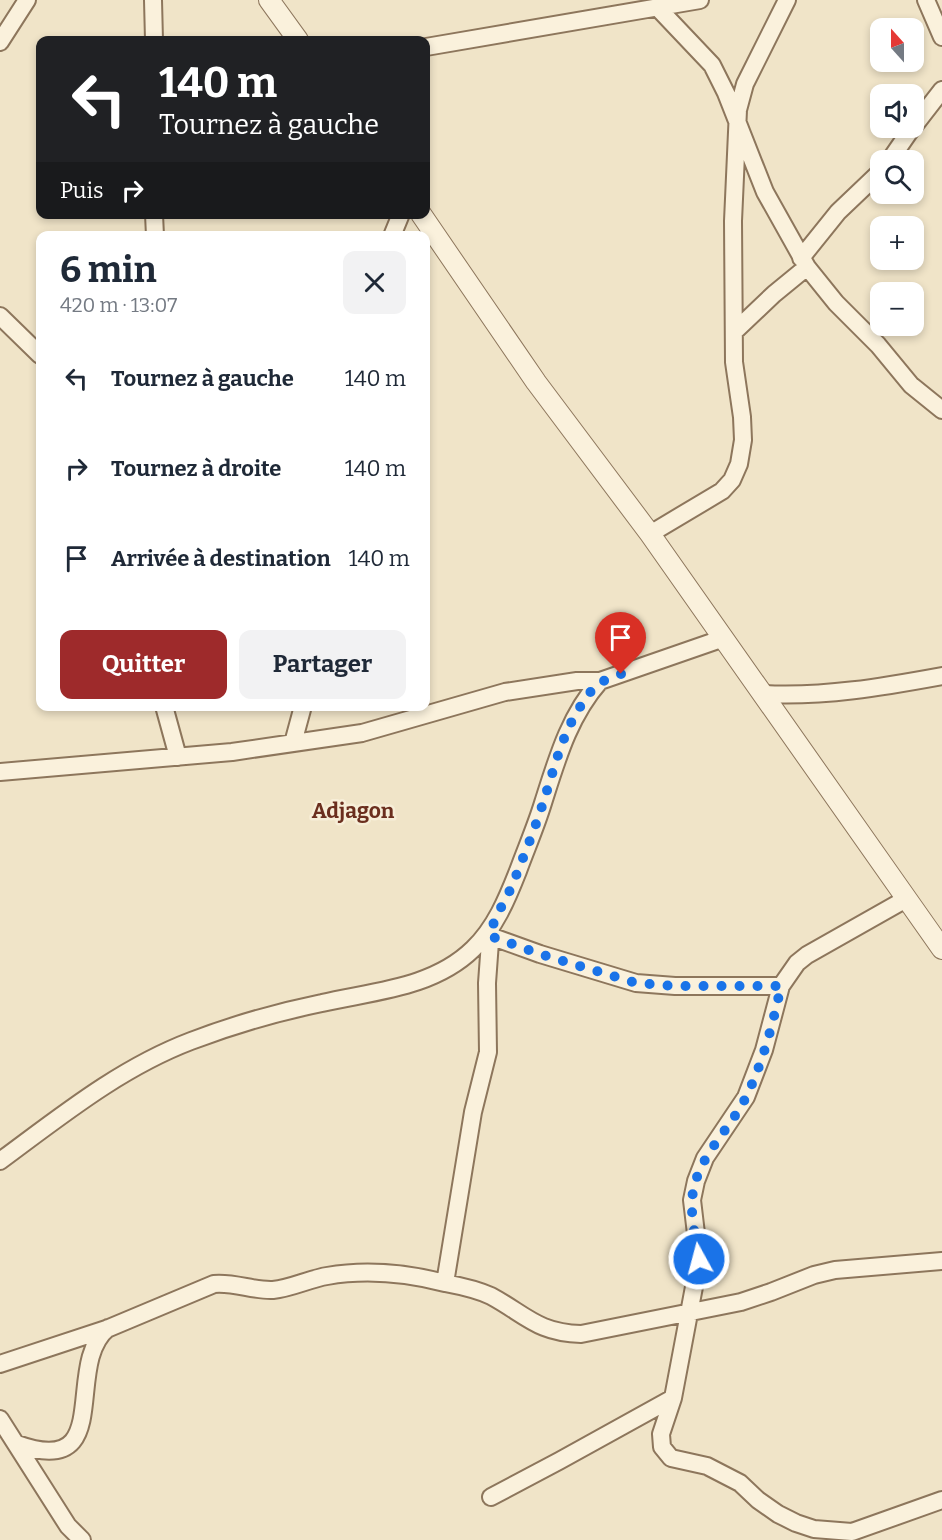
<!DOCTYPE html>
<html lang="fr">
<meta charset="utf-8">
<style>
:root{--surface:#fff;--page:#f2f2f3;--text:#1f2937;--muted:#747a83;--accent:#9e2a2b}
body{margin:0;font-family:Bitter,serif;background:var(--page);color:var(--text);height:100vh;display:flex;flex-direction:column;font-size:22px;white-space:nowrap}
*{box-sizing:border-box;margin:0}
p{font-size:20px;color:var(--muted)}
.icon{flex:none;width:33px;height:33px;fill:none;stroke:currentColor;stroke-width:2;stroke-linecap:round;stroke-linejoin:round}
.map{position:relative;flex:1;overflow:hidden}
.side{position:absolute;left:36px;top:231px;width:394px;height:480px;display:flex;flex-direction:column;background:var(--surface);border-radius:12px;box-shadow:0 3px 9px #0003}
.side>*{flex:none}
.top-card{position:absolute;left:36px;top:36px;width:394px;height:183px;border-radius:12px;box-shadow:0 3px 9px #0003;background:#202124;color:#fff;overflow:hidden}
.needle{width:39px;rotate:339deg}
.buttons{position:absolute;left:870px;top:18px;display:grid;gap:12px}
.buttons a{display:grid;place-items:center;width:54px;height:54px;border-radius:12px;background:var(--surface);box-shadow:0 3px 9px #0003;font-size:30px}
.pin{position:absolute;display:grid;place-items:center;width:51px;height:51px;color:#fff;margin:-62px -26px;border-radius:50% 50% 50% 0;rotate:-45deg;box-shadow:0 0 6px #0007}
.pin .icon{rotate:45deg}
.me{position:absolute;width:66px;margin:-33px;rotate:353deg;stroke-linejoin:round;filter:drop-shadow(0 0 4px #0008)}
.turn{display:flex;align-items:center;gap:21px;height:126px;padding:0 24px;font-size:27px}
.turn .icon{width:78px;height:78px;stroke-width:2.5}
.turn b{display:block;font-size:42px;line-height:51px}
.then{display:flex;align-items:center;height:57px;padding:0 24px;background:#0003;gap:12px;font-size:22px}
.round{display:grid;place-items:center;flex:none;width:63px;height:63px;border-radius:12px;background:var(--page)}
.summary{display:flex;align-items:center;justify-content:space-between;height:102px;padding:0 24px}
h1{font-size:36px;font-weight:700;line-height:45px}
.button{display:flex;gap:12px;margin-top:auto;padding:12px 24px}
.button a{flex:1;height:69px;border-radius:12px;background:var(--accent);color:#fff;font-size:24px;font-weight:700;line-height:69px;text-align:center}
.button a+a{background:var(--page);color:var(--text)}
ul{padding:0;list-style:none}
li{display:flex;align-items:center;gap:18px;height:90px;padding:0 24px}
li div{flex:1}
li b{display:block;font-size:22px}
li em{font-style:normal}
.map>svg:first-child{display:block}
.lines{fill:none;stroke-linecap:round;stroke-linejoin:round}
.minor-casing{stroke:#8d765c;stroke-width:20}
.tertiary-casing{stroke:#8d765c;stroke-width:22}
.minor{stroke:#faf1dc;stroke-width:16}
.tertiary{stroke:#faf1dc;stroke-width:20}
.route{stroke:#1a73e8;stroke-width:10;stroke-dasharray:0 18}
.labels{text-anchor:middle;stroke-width:5;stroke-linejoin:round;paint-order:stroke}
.quarter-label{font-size:21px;font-weight:bold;fill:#6b2e1e;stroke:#f7eed8}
</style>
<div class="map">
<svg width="942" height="1540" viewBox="0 0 942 1540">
<rect width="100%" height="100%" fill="#f0e4c8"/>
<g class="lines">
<g class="minor-casing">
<path id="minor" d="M153 0 154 40
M926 0 942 37
M657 7 712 65 726 93 765 192 807 267 836 303 878 345 911 385 942 410
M0 42 27 0
M426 47 700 0
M914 126 942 90
M890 160 912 128
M154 214 155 236
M392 236 401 214
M801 258 838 212 880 172
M0 316 40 355
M734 332 774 294 807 267
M650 534 722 491 732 480 739 464 743 440 742 417 734 362 733 221 738 110 745 84 787 0
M764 694C825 697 882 687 942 676
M164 706 178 757
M293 743 303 706
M0 772 232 752 362 733 505 692 577 681H600L724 638
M906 899 807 955 797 963 781 986 764 1050 746 1097 705 1158 696 1181 692 1200 699 1259 697 1271 673 1398 661 1434 662 1447 671 1458 707 1466 740 1483 758 1500 778 1514 796 1523 814 1529 852 1532 942 1500
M491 928 487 983 488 1052 473 1112 445 1283C461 1286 476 1289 491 1296 526 1315 538 1333 581 1334L741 1302 771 1292 814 1275 835 1270 942 1261
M490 936 540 954 636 983 675 986H781
M0 1161C61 1116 120 1068 191 1041 233 1025 278 1012 322 1003 374 991 433 988 473 949 495 928 507 899 518 871 526 849 536 826 543 803 557 759 569 716 600 681
M0 1364 109 1328 214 1284C235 1282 253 1291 273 1290 292 1288 309 1279 327 1276 367 1269 406 1273 445 1283
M0 1419 68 1526 82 1540
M17 1444C117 1480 62 1365 108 1328
M491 1497 559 1461 673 1398"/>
</g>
<g class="tertiary-casing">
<path id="tertiary" d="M269 0 298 40
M421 214 536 382 650 534 942 949"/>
</g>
<use href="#minor" class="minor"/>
<use href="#tertiary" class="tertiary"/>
</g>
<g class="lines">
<path class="route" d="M621 674C600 681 594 685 582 704 562 733 554 770 543 803 535 829 524 855 514 881 507 899 493 918 490 936L540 954 636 983 675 986H781C773 1023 763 1062 747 1095 730 1131 695 1158 692 1200 691 1219 696 1240 699 1259"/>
</g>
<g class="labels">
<g class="quarter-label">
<text x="353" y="818">Adjagon</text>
</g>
</g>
</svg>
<div class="buttons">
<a><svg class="needle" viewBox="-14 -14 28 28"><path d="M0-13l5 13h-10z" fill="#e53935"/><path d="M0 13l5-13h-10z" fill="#747a83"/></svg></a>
<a><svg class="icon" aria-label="sound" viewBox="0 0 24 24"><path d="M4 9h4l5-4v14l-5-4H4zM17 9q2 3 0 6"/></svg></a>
<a><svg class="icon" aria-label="search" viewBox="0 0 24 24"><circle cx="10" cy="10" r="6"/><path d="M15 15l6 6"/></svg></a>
<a>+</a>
<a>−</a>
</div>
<div class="pin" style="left:621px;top:674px;background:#d93025"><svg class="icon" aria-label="arrive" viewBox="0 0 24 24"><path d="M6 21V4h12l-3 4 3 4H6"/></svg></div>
<svg class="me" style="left:699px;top:1259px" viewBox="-20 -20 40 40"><circle r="17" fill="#1a73e8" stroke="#fff" stroke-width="3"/><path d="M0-11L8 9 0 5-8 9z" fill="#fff"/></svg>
<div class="top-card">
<div class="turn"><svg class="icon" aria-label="left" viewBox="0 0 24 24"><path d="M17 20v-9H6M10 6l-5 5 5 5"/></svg><div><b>140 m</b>Tournez à gauche</div></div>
<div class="then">Puis<svg class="icon" aria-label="right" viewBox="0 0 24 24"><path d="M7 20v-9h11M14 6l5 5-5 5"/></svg></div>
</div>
<section class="side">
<div class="summary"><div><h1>6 min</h1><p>420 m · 13:07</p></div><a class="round"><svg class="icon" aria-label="close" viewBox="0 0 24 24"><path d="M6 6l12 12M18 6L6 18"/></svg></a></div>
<ul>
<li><svg class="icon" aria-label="left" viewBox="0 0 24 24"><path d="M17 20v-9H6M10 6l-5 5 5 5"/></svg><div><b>Tournez à gauche</b></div><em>140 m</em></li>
<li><svg class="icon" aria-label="right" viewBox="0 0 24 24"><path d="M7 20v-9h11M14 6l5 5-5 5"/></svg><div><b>Tournez à droite</b></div><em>140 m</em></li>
<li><svg class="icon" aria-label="arrive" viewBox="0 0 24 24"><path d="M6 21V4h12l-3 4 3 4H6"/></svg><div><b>Arrivée à destination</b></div><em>140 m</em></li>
</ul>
<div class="button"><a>Quitter</a><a>Partager</a></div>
</section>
</div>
